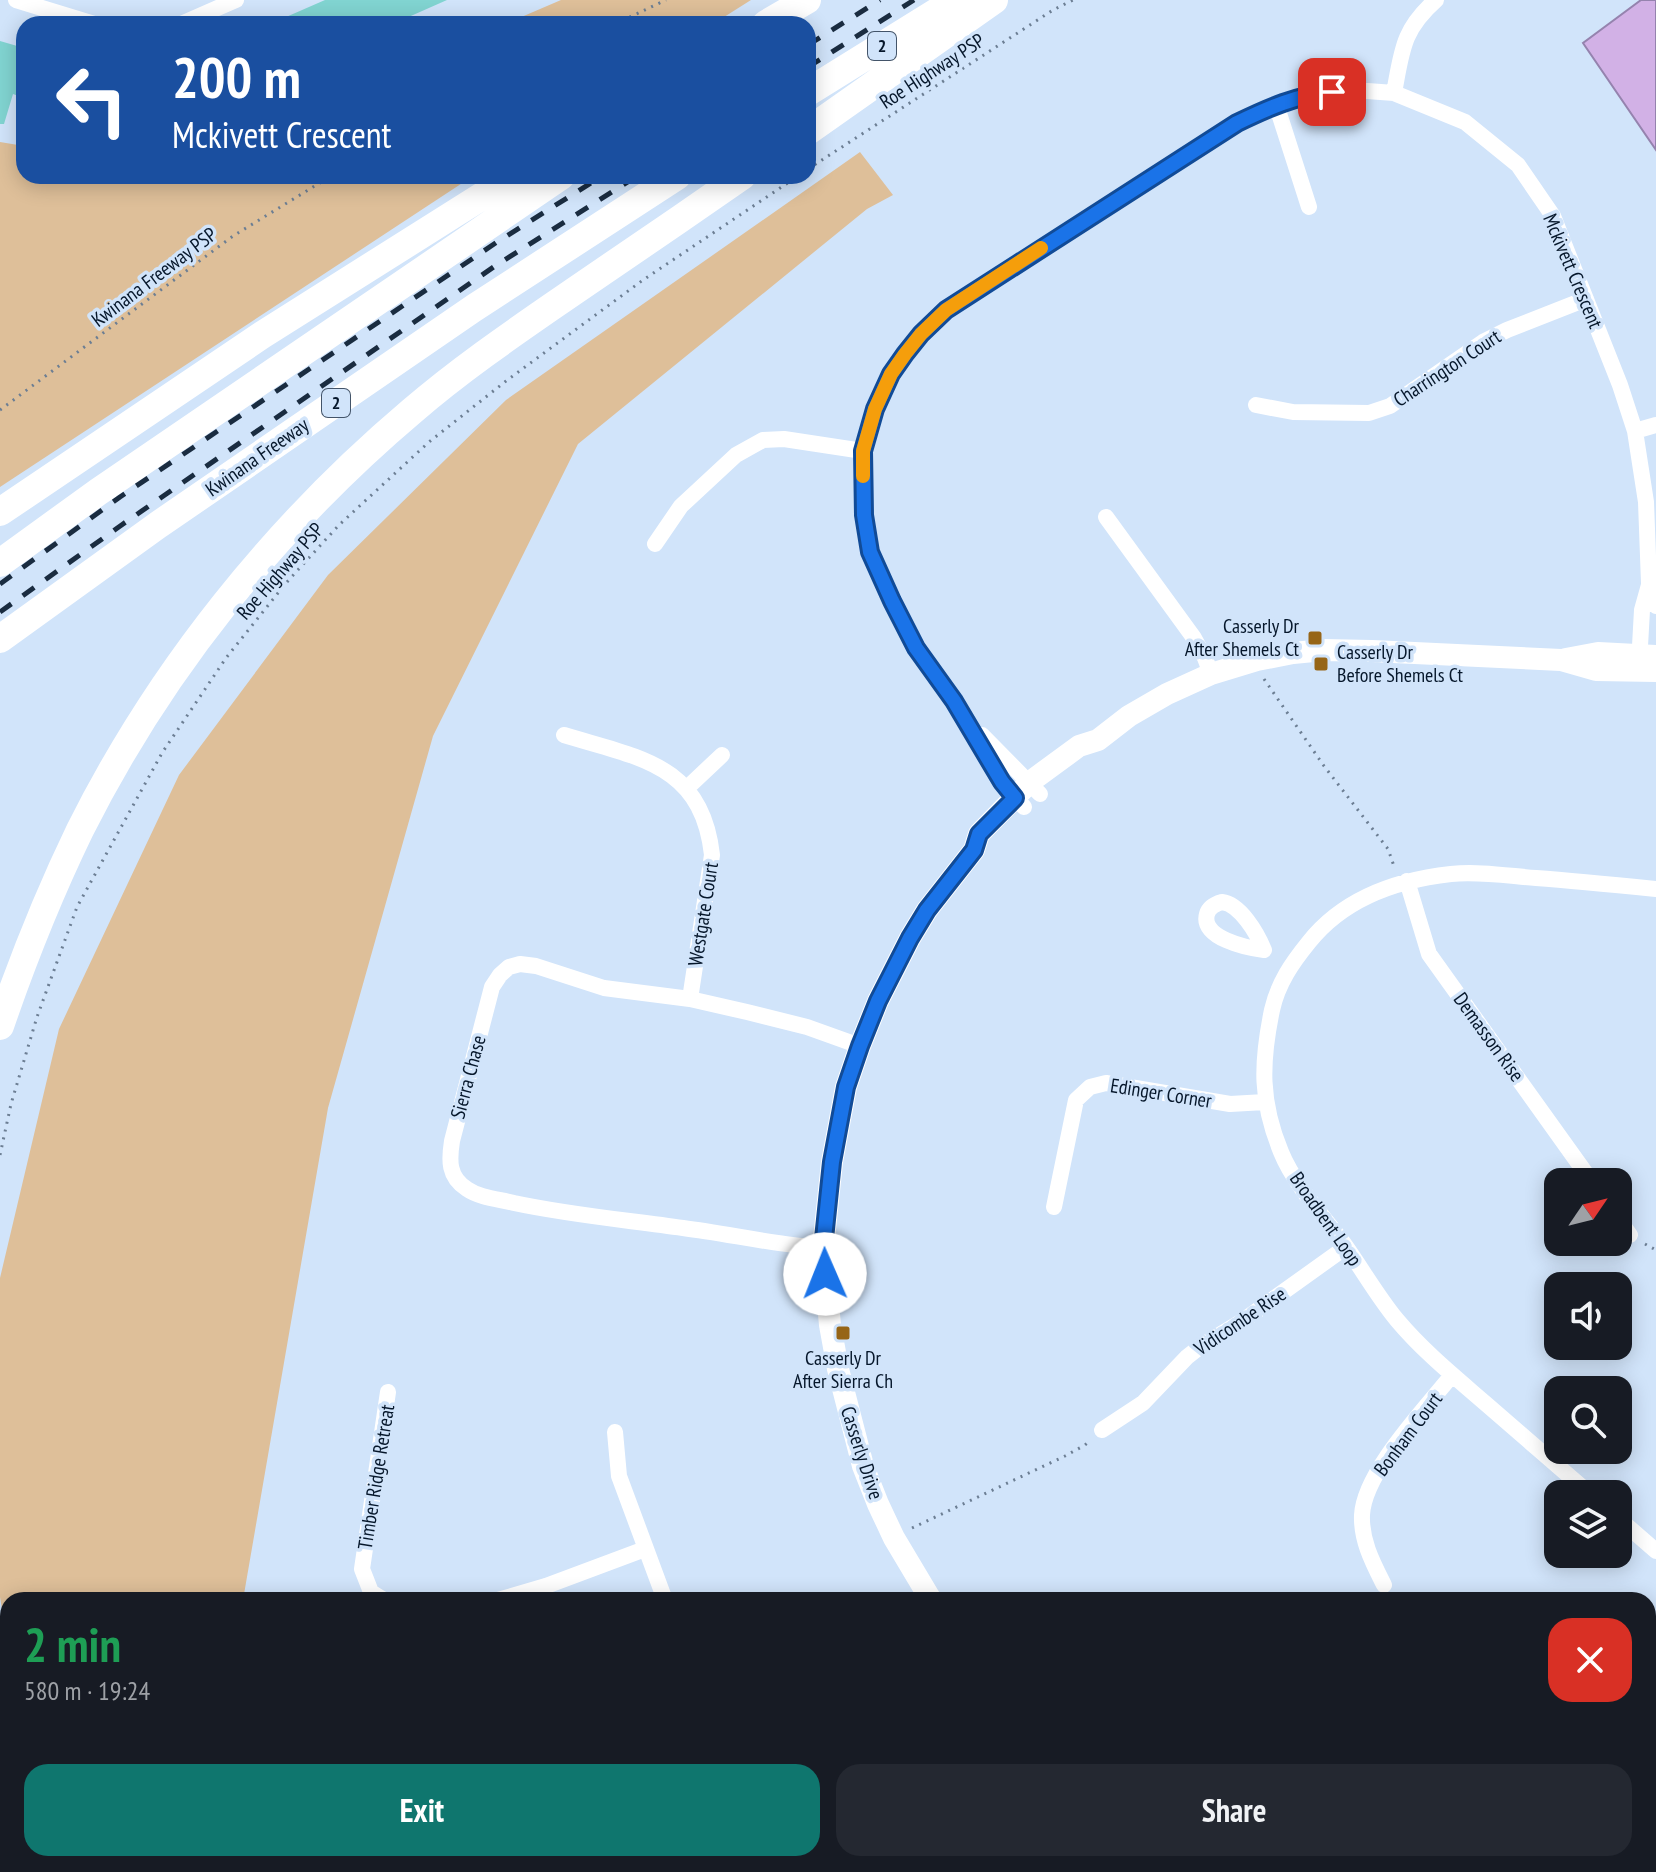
<!DOCTYPE html>
<meta charset="utf-8">
<style>
:root{--surface:#171b24;--page:#242831;--text:#f1f3f6;--muted:#9ea1a6;--accent:#0f766e}
body{margin:0;font-family:"PT Sans Narrow",sans-serif;background:var(--page);color:var(--text);height:100vh;display:flex;flex-direction:column;font-size:30px;white-space:nowrap}
*{box-sizing:border-box;margin:0}
p{font-size:26px;color:var(--muted)}
.icon{flex:none;width:44px;height:44px;fill:none;stroke:currentColor;stroke-width:2;stroke-linecap:round;stroke-linejoin:round}
.map{position:relative;flex:1;overflow:hidden}
.panel{position:absolute;left:0px;top:1592px;width:1656px;height:280px;display:flex;flex-direction:column;background:var(--surface);border-radius:24px 24px 0 0;box-shadow:0 4px 20px #0003}
.panel>*{flex:none}
.guide{position:absolute;left:16px;top:16px;width:800px;height:168px;border-radius:24px;box-shadow:0 4px 20px #0003;background:#1a4fa0;color:#fff;overflow:hidden}
.needle{width:52px;rotate:55deg}
.fabs{position:absolute;left:1544px;top:1168px;display:grid;gap:16px}
.fabs a{display:grid;place-items:center;width:88px;height:88px;border-radius:16px;background:var(--surface);box-shadow:0 4px 20px #0003;font-size:40px}
.pin{position:absolute;display:grid;place-items:center;width:68px;height:68px;color:#fff;margin:-34px;border-radius:16px;box-shadow:0 4px 12px #0006}
.me{position:absolute;width:88px;margin:-44px;rotate:359deg;stroke-linejoin:round;filter:drop-shadow(0 0 6px #0008)}
.turn{display:flex;align-items:center;gap:28px;height:168px;padding:0 24px;font-size:36px}
.turn .icon{width:104px;height:104px;stroke-width:2.5}
.turn b{display:block;font-size:56px;line-height:68px}
.round{display:grid;place-items:center;flex:none;width:84px;height:84px;border-radius:24px;background:var(--page)}
.summary{display:flex;align-items:center;justify-content:space-between;height:136px;padding:0 24px}
h1{font-size:48px;font-weight:600;line-height:60px;color:#1e9e55}
.action{display:flex;gap:16px;margin-top:auto;padding:16px 24px}
.action a{flex:1;height:92px;border-radius:24px;background:var(--accent);color:#fff;font-size:32px;font-weight:600;line-height:92px;text-align:center}
.action a+a{background:var(--page);color:var(--text)}
.map>svg:first-child{display:block}
.green{fill:#debf99}
.water{fill:#d2b1e6;stroke:#9583ae;stroke-width:2}
.building{fill:#81d4d1}
.lines{fill:none;stroke-linecap:round;stroke-linejoin:round}
.path{stroke:#6c7e93;stroke-width:3;stroke-dasharray:2 6;stroke-linecap:butt}
.street{stroke:#fff;stroke-width:16}
.secondary{stroke:#fff;stroke-width:22}
.highway{stroke:#fff;stroke-width:28}
.rail{stroke:#1a2c40;stroke-width:5;stroke-dasharray:14 14;stroke-linecap:butt}
.route-casing{stroke:#114b97;stroke-width:20}
.route{stroke:#1a73e8;stroke-width:14}
.slow{stroke:#f59e0b;stroke-width:14}
.poi-dot{fill:#966517;stroke:#d1e4fa;stroke-width:3}
.labels{text-anchor:middle;stroke-width:7;stroke-linejoin:round;paint-order:stroke}
.shield{fill:#d1e4fa;stroke:#435469;stroke-width:2}
.shield-label{font-size:18px;font-weight:bold;fill:#06172b}
.street-label{font-size:20px;fill:#06172b;stroke:#d1e4fa}
.poi-label{font-size:20px;fill:#06172b;stroke:#d1e4fa;text-anchor:end}
</style>
<div class="map">
<svg width="1656" height="1872" viewBox="0 0 1656 1872">
<rect width="100%" height="100%" fill="#d1e4fa"/>
<path class="green" d="M561 0H751L713 24H505Z
M0 142 24 146V176H473L0 487Z
M860 152 893 195 867 209 578 444 433 736 328 1108 243 1600H8V1646L0 1597V1278L59 1029 179 775 328 575 506 400Z
M63 1864H197L196 1872H66Z
M619 1864H1132L1139 1872H613Z"/>
<path class="water" d="M1641 0H1656V150L1583 43Z"/>
<path class="building" d="M325 0H447L404 19 406 24H270Z
M0 41 24 48V98L13 94 4 124H0Z"/>
<g class="lines">
<path class="path" d="M615 24 666 0
M808 169 1053 10 1073 0
M0 410 233 236 331 176
M1264 679 1324 766 1388 849 1395 869
M0 1155 11 1104 37 1017 77 907 162 753 226 658 286 583 339 525 429 442 506 381 643 280 798 176
M1645 1244 1656 1250
M912 1528 1065 1456 1085 1445 1091 1440
M0 1719 8 1758
M41 1864 44 1872
M865 1872 868 1864"/>
<path class="street" d="M16 0 94 24
M181 24 236 0
M1394 93C1402 51 1402 30 1436 0
M1276 104 1309 207
M1256 405 1293 412 1369 413 1390 406 1483 342 1507 330 1586 299
M1635 431 1656 425
M1106 517 1194 638 1205 658 1211 674
M655 544 681 506 736 455 763 440 784 439 863 451
M1639 664 1642 610 1649 585
M564 735C639 758 702 764 712 855L690 999
M982 735 1040 794
M687 788 722 755
M1024 807 1002 782 966 720 916 648 892 601 870 552 864 515 863 451 875 409 891 374 905 354 921 334 946 310 1237 123 1276 104 1309 94 1354 90 1394 93 1465 122 1518 165 1553 216 1620 385 1635 431 1646 502 1649 583 1656 606
M1407 881 1429 954 1592 1182
M1222 902C1240 904 1257 933 1264 950 1247 948 1200 938 1207 914 1209 907 1215 904 1222 902Z
M1054 1207 1076 1100 1090 1087 1106 1083 1230 1104 1265 1102
M1618 1218 1630 1235
M823 1248C776 1245 730 1234 683 1228 627 1220 570 1215 514 1203 498 1199 480 1198 467 1189 448 1177 449 1160 452 1141L492 987 500 975 509 967 520 964 536 966 604 988 690 999 747 1012 807 1027 860 1046
M1102 1430 1143 1403 1187 1357 1201 1346 1244 1320 1346 1247
M615 1432 619 1476 665 1600
M1590 1494C1555 1464 1520 1433 1485 1403 1455 1377 1423 1351 1397 1320 1377 1296 1361 1267 1342 1241 1322 1215 1293 1182 1281 1152 1260 1101 1261 1063 1272 1010 1278 983 1292 963 1309 942 1344 898 1397 880 1451 874 1479 871 1509 876 1536 878 1576 881 1616 885 1656 889
M1618 1518 1656 1551
M1384 1585C1373 1563 1361 1541 1362 1515 1364 1472 1425 1409 1452 1375
M384 1600 371 1592 362 1569 388 1392
M498 1600 546 1586 645 1549
M1648 1673 1656 1667
M1456 1864 1459 1872
M317 1872V1864
M578 1872 582 1864"/>
<path class="secondary" d="M1566 659 1598 653 1656 656
M931 1600 894 1538 878 1504 863 1466 838 1369 830 1325 823 1248 832 1162 846 1087 860 1046 878 1001 910 938 927 910 974 850 979 834 1030 782 1079 746 1098 740 1129 716 1167 694 1211 674 1257 660 1293 653 1324 650 1372 651 1561 660 1596 670 1656 671
M1153 1864 1160 1872"/>
<path class="highway" d="M766 24 807 0
M808 92 956 0
M808 131 994 0
M0 512 262 335 514 176
M0 563 98 492 561 176
M0 639 158 525 474 308 677 176
M0 1026C23 959 49 894 80 830 160 670 276 526 412 411 463 367 518 330 573 292 629 254 686 215 742 176"/>
<path class="rail" d="M808 45 880 0
M808 67 914 0
M0 584 120 497 497 242 602 176
M0 612 123 524 495 266 637 176"/>
</g>
<g class="lines">
<g class="route-casing">
<path id="route" d="M825 1274 823 1248 832 1162 846 1087 860 1046 878 1001 910 938 927 910 974 850 979 834 1015 798 1002 782 954 701 916 648 892 601 870 552 864 515 863 451 875 409 891 374 905 354 921 334 946 310 1237 123C1268 108 1297 95 1332 92"/>
</g>
<use href="#route" class="route"/>
<path class="slow" d="M863 476V451L875 409 891 374 905 354 921 334 946 310 1041 248"/>
</g>
<g class="poi-dot">
<rect x="1307" y="630" width="16" height="16" rx="4"/>
<rect x="1313" y="656" width="16" height="16" rx="4"/>
<rect x="835" y="1325" width="16" height="16" rx="4"/>
</g>
<g class="labels">
<g class="shield">
<rect x="868" y="32" width="28" height="28" rx="6"/>
<rect x="322" y="389" width="28" height="28" rx="6"/>
</g>
<g class="shield-label">
<text x="882" y="52">2</text>
<text x="336" y="409">2</text>
</g>
<g class="street-label">
<text transform="translate(932 71) rotate(-33)" y="7">Roe Highway PSP</text>
<text transform="translate(1573 271) rotate(67)" y="7">Mckivett Crescent</text>
<text transform="translate(154 277) rotate(-37)" y="7">Kwinana Freeway PSP</text>
<text transform="translate(1447 368) rotate(-33)" y="7">Charrington Court</text>
<text transform="translate(257 457) rotate(-35)" y="7">Kwinana Freeway</text>
<text transform="translate(280 571) rotate(-49)" y="7">Roe Highway PSP</text>
<text transform="translate(703 914) rotate(-81)" y="7">Westgate Court</text>
<text transform="translate(1489 1037) rotate(54)" y="7">Demasson Rise</text>
<text transform="translate(468 1077) rotate(-75)" y="7">Sierra Chase</text>
<text transform="translate(1161 1093) rotate(9)" y="7">Edinger Corner</text>
<text transform="translate(1326 1219) rotate(55)" y="7">Broadbent Loop</text>
<text transform="translate(1240 1321) rotate(-34)" y="7">Vidicombe Rise</text>
<text transform="translate(1408 1434) rotate(-53)" y="7">Bonham Court</text>
<text transform="translate(862 1453) rotate(72)" y="7">Casserly Drive</text>
<text transform="translate(376 1477) rotate(-81)" y="7">Timber Ridge Retreat</text>
</g>
<g class="poi-label">
<text x="1299" y="633">Casserly Dr<tspan x="1299" dy="23">After Shemels Ct</tspan></text>
<text x="1337" y="659" text-anchor="start">Casserly Dr<tspan x="1337" dy="23">Before Shemels Ct</tspan></text>
<text x="843" y="1365" text-anchor="middle">Casserly Dr<tspan x="843" dy="23">After Sierra Ch</tspan></text>
</g>
</g>
</svg>
<div class="fabs">
<a><svg class="needle" viewBox="-14 -14 28 28"><path d="M0-13l5 13h-10z" fill="#e53935"/><path d="M0 13l5-13h-10z" fill="#9ea1a6"/></svg></a>
<a><svg class="icon" aria-label="sound" viewBox="0 0 24 24"><path d="M4 9h4l5-4v14l-5-4H4zM17 9q2 3 0 6"/></svg></a>
<a><svg class="icon" aria-label="search" viewBox="0 0 24 24"><circle cx="10" cy="10" r="6"/><path d="M15 15l6 6"/></svg></a>
<a><svg class="icon" aria-label="layers" viewBox="0 0 24 24"><path d="M12 4l9 5-9 5-9-5zM3 14l9 5 9-5"/></svg></a>
</div>
<div class="pin" style="left:1332px;top:92px;background:#d93025"><svg class="icon" aria-label="arrive" viewBox="0 0 24 24"><path d="M6 21V4h12l-3 4 3 4H6"/></svg></div>
<svg class="me" style="left:825px;top:1274px" viewBox="-20 -20 40 40"><circle r="19" fill="#fff"/><path d="M0-13L10 11 0 6-10 11z" fill="#1a73e8"/></svg>
<div class="guide">
<div class="turn"><svg class="icon" aria-label="left" viewBox="0 0 24 24"><path d="M17 20v-9H6M10 6l-5 5 5 5"/></svg><div><b>200 m</b>Mckivett Crescent</div></div>
</div>
<section class="panel">
<div class="summary"><div><h1>2 min</h1><p>580 m · 19:24</p></div><a class="round" style="background:#d93025;color:#fff"><svg class="icon" aria-label="close" viewBox="0 0 24 24"><path d="M6 6l12 12M18 6L6 18"/></svg></a></div>
<div class="action"><a>Exit</a><a>Share</a></div>
</section>
</div>
